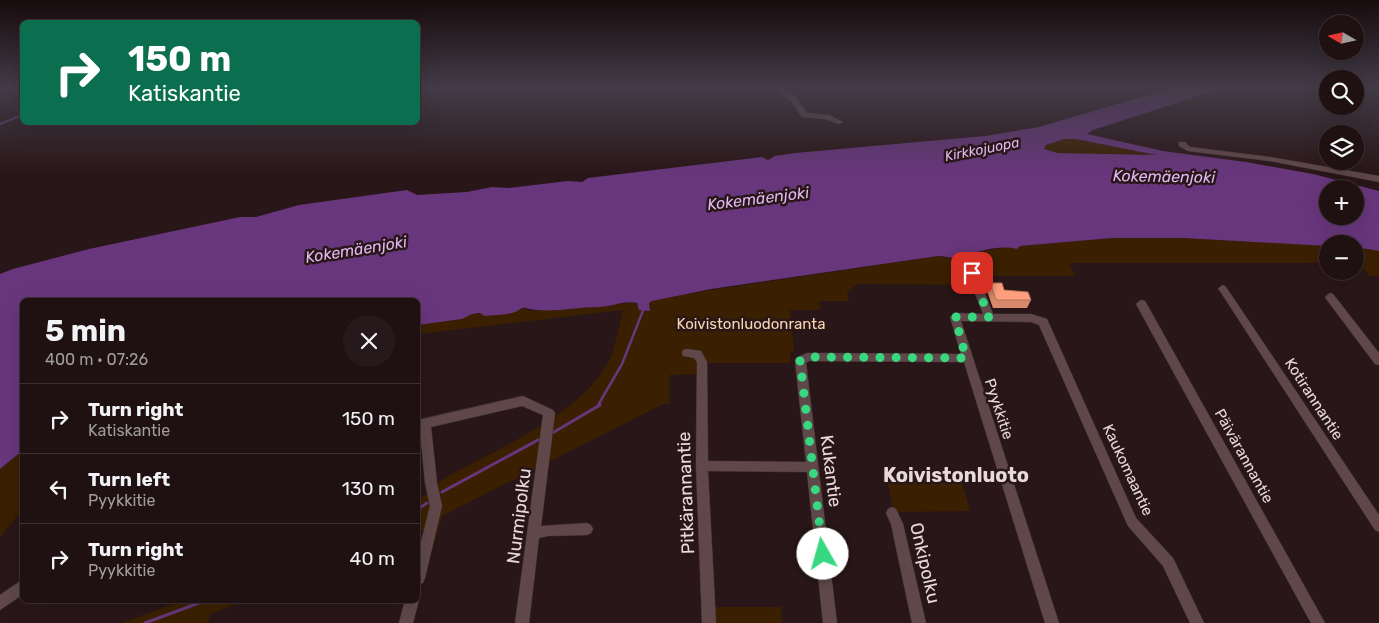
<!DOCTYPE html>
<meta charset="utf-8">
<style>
:root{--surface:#1f1012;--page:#27191b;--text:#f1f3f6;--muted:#a19d9f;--line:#3c3032}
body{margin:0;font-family:Rubik,sans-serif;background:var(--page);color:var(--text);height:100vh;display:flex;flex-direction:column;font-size:19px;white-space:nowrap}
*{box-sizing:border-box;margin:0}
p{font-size:16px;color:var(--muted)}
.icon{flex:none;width:28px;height:28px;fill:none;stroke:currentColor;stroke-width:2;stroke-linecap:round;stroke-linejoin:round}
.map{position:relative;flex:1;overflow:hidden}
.panel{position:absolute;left:20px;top:298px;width:400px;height:305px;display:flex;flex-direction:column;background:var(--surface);border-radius:8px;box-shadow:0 5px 20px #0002,0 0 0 1px var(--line)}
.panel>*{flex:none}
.banner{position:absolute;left:20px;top:20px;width:400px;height:105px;border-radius:8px;box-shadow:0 5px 20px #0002,0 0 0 1px var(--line);background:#0b6e4f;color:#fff;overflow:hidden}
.needle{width:32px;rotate:279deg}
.fabs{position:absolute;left:1319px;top:15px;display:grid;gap:10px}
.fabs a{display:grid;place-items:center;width:45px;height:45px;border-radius:50%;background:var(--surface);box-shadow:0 5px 20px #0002,0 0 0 1px var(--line);font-size:25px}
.pin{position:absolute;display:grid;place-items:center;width:42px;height:42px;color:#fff;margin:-21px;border-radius:10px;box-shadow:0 2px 8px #0006}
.me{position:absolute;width:55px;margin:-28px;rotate:353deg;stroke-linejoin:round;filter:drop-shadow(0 0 4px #0008)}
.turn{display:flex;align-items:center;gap:18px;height:105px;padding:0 25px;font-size:22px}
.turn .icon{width:65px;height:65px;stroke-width:2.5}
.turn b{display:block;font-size:35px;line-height:42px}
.round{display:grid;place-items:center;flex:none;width:52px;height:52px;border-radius:26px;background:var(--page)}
.summary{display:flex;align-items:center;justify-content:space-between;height:85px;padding:0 25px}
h1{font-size:30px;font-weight:700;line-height:38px}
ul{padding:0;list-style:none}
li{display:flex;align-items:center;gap:15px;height:70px;padding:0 25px;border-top:1px solid var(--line)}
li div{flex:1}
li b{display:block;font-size:19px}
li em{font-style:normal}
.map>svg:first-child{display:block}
.green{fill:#3a2000}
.water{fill:#68367c;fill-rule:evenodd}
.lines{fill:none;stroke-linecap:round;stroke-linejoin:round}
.stream-far2{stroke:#68367c;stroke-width:2}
.stream-far1{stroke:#68367c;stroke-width:2.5}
.stream{stroke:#68367c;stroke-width:3}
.minor-casing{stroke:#403233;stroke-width:1}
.minor{fill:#60484a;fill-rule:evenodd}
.wall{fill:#da8a6c}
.building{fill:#fea07e;stroke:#b27058}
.route{stroke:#37d880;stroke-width:9;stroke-dasharray:0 16.2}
.labels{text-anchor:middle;stroke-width:5;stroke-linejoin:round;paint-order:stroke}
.far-water-label{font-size:14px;font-style:italic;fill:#e0b8f2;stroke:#291618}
.park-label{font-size:15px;fill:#f7d5b1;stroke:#291618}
.street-label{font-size:15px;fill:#e8d9db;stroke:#291618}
.water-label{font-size:16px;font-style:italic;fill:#e0b8f2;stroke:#291618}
.near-street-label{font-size:18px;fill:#e8d9db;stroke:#291618}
.district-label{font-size:20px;font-weight:bold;fill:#e8d9db;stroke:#291618}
</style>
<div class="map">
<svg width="1379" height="623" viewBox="0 0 1379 623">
<rect width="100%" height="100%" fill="#291618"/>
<path class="green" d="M1064 139H1076L1157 155 1056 153 1044 149 1046 145Z
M1112 238H1183L1327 246 1328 263H1069L1075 276H976L967 253 1010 247 1017 249 1020 246Z
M1355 247 1379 251V276H1370L1359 263H1355Z
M938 256 956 259 962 256 973 285 857 284 847 292 849 301H819L820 310H790L794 352 790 353 791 363H708L707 374 669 375V404H663L442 516 435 541H422L424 530 418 533V498L429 493 441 480C490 453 587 411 610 359 616 344 619 326 623 310L418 334V325L462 319 472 314H503L527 308 529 311 587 306 600 307 632 302 650 311 649 303 652 301 686 294Z
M22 451V510L0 538V469Z
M885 472H959L970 511 894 512Z
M184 600H247L211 614 207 623H122Z
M713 607H781L782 623H713Z"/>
<path class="water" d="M1175 87H1241L1201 95 1093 130 1087 134 1163 151 1246 162 1313 174 1379 191V251L1355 247V244H1328L1327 246 1183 238H1112L1020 246 1017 249C998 244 977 252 958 258 953 259 944 256 938 256L711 289 652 301 649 303 650 311 639 310 637 303C624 300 611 307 599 307 575 307 547 314 526 308 522 307 518 311 515 312 508 315 493 315 485 316L480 313 472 314 462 319 418 325V300H22V451L0 469V274L13 269 89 249 240 217H256L299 205 407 190 417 195 467 192 492 187 509 188 568 181 582 182 588 178 762 157 768 160 775 156 795 153 985 136 1039 127ZM1064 139H1076L1156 155 1058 153 1044 149 1046 145ZM1328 189H1355V216H1328Z"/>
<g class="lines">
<path class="stream-far2" d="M0 124 22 115"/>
<path class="stream-far1" d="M597 407 622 364 644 308"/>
<path class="stream" d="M554 432 600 405
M442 492 538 440
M418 509 427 503
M145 623 207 600"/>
<g class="minor-casing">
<path id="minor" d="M774 87C790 87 799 101 807 113L829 115 843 122 839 124 825 119 802 117 791 101Z
M1179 142H1185L1190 147 1270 157 1379 176V182L1270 161 1188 151 1179 146Z
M972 270 977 273 993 314H1031L1047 319 1136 518 1173 558 1204 623H1190L1163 566 1128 526 1039 325 1031 322 961 321 1059 623H1045L964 362 809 361 806 363 837 623H823L807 472 708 471 716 623H702L696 466 697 362 694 358 683 356 682 353 683 350 687 349 701 351 707 362 708 461 806 462 795 361 796 358 807 353 961 354 950 317 955 313 983 314 967 273Z
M1223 285 1226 287 1379 515V532L1375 530 1220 291 1218 289 1220 287Z
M1330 293 1333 294 1379 353V365L1375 364 1327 300 1325 297Z
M1141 300 1145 301 1325 623H1311L1136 304Z
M523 396 553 410 555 413 541 526 587 523 591 525 593 529 591 533 587 535 548 536 539 538 529 623H515L543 415 522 406 431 427 437 483 442 506 425 578 423 583 418 584V554L430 506 425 483 420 429 418 430V420Z
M892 507 896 509 903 524 926 623H912L891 524 886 513 888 509Z
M22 580V595L0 610V595Z
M418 597 419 600 413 623H399L405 600H418Z"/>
</g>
<use href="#minor" class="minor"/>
</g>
<path class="wall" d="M990 283 1004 290 1031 300 1027 308H993L987 291Z"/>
<path class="building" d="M990 283H1002L1004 290 1028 292 1031 300H996Z"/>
<linearGradient id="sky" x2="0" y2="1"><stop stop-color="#170c0d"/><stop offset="0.5" stop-color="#433c48"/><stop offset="1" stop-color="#433c48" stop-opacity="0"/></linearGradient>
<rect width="1379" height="174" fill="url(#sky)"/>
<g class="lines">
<path class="route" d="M823 554 800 361 807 357 966 358 955 317H989L972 273"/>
</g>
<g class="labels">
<g class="far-water-label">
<text transform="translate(982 149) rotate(-11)" y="5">Kirkkojuopa</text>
</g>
<g class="park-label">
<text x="751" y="329">Koivistonluodonranta</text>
</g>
<g class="street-label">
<text transform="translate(1314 399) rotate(57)" y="5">Kotirannantie</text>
<text transform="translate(999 409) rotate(72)" y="5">Pyykkitie</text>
<text transform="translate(1244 456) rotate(61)" y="5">Päivärannantie</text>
<text transform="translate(1128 470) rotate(65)" y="5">Kaukomaantie</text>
</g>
<g class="water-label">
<text transform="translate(1164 176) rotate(1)" y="6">Kokemäenjoki</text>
<text transform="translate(758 198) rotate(-7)" y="6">Kokemäenjoki</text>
<text transform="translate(356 249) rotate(-9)" y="6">Kokemäenjoki</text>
</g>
<g class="near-street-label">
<text transform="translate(831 471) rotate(83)" y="6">Kukantie</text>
<text transform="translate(686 493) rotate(-92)" y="6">Pitkärannantie</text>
<text transform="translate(519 516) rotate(-83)" y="6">Nurmipolku</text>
<text transform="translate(925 563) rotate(77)" y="6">Onkipolku</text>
</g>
<g class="district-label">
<text x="956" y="482">Koivistonluoto</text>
</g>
</g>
</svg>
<div class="fabs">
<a><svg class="needle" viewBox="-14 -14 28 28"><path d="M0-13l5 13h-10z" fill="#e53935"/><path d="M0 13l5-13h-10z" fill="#a19d9f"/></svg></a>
<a><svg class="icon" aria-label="search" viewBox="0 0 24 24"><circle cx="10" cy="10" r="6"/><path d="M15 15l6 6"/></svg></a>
<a><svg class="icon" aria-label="layers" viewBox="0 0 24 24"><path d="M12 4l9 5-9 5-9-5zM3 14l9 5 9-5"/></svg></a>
<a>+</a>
<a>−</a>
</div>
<div class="pin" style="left:972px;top:273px;background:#d93025"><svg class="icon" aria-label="arrive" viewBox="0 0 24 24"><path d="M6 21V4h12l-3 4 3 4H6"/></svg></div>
<svg class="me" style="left:823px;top:554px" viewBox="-20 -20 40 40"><circle r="19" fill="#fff"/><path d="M0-13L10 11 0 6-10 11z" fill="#37d880"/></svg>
<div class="banner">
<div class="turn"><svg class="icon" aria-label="right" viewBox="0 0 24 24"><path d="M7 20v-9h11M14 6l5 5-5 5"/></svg><div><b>150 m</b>Katiskantie</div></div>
</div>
<section class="panel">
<div class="summary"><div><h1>5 min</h1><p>400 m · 07:26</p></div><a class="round"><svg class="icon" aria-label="close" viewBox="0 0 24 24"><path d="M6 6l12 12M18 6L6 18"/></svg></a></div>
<ul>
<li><svg class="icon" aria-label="right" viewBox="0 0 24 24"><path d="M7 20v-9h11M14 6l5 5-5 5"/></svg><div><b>Turn right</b><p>Katiskantie</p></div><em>150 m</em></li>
<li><svg class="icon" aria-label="left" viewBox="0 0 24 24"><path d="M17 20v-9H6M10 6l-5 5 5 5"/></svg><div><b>Turn left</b><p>Pyykkitie</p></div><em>130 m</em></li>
<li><svg class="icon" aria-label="right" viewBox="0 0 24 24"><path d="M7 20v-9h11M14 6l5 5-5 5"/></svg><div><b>Turn right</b><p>Pyykkitie</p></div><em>40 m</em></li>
</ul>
</section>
</div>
